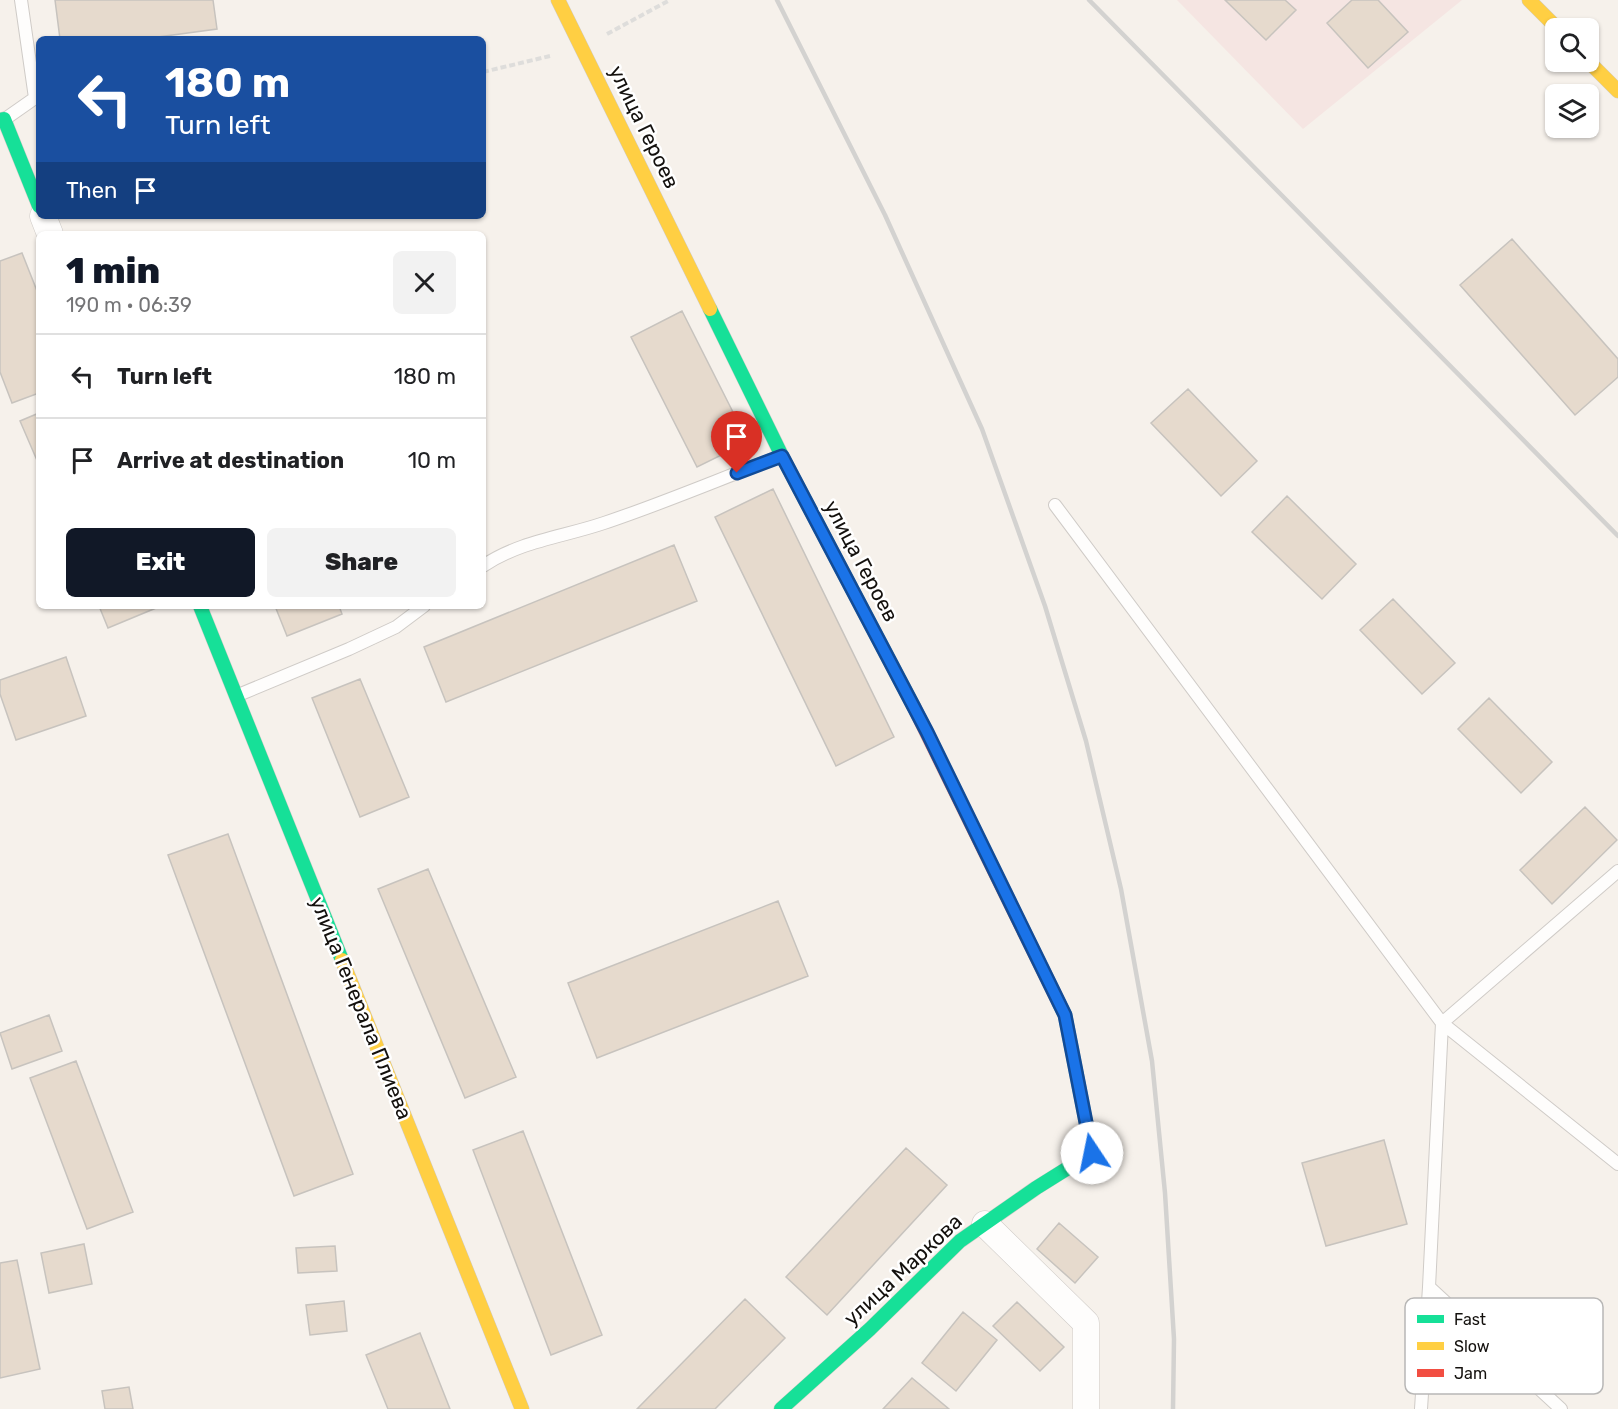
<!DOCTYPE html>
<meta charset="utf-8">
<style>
:root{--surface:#fff;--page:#f2f2f2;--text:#202124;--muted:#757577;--line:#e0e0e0;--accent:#111827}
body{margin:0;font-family:Rubik,sans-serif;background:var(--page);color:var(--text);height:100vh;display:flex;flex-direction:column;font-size:22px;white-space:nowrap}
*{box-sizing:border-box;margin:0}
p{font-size:20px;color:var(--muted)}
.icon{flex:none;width:33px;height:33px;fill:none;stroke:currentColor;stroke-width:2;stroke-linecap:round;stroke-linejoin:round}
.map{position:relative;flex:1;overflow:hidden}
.sheet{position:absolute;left:36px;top:231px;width:450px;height:378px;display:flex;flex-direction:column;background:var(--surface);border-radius:9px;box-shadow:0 2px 4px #0004}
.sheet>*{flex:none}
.hud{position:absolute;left:36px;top:36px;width:450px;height:183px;border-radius:9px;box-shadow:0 2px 4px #0004;background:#1a4fa0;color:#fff;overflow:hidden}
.buttons{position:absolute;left:1545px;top:18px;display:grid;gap:12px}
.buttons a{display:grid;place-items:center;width:54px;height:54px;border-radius:9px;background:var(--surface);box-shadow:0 2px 4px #0004;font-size:30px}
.pin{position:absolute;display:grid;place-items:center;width:51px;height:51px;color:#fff;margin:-62px -26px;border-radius:50% 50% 50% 0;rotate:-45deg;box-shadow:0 0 6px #0007}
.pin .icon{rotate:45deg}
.me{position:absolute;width:66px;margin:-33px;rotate:349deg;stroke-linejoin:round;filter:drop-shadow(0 0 4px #0008)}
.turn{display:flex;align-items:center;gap:21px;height:126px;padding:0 30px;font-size:27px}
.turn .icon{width:78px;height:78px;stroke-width:2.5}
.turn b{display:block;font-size:42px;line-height:51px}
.then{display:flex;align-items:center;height:57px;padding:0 30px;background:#0003;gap:12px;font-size:22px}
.round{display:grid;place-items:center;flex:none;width:63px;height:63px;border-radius:9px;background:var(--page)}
.headline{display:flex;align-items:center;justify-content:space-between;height:102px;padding:0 30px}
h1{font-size:36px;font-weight:800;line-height:45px;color:var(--accent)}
.action{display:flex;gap:12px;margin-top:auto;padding:12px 30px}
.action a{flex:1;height:69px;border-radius:9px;background:var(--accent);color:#fff;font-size:24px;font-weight:800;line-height:69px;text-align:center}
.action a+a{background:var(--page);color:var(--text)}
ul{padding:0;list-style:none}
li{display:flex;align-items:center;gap:18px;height:84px;padding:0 30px;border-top:2px solid var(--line)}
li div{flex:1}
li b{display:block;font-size:22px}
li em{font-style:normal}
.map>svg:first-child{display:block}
.industrial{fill:#f5e5e2}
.building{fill:#e6dacd;stroke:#c7c3be;stroke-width:1.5}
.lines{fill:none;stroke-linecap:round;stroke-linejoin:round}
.lane-casing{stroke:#cfcbc7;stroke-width:14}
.street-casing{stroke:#cfcbc7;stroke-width:27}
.fast-casing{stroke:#cfcbc7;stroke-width:15}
.slow-casing{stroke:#cfcbc7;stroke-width:15}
.jam-casing{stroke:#cfcbc7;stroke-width:15}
.path{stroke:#dedddb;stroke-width:4;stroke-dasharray:6 3;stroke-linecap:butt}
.lane{stroke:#fefdfc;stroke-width:12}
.street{stroke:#fefdfc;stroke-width:26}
.fast{stroke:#16e098;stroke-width:14}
.slow{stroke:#ffcf43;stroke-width:14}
.jam{stroke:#f24e42;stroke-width:14}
.rail{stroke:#d3d2d0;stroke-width:4.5}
.route-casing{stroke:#114b97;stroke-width:15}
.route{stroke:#1a73e8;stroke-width:10}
.labels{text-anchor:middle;stroke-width:5;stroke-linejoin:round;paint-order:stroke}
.street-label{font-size:21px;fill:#13100d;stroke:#fff}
.key{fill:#fff;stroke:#b8b7b6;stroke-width:1.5}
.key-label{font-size:16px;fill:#13100d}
</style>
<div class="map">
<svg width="1618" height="1409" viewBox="0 0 1618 1409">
<rect width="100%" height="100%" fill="#f6f1eb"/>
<path class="industrial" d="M1177 0H1462L1303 129Z"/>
<path class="building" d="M55 0H213L217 29 143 39H60Z
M1225 0H1285L1296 10 1266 40Z
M1352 0H1378L1408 32 1368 68 1327 23Z
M1512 239 1618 359V377L1575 415 1460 285Z
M22 253 39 296V393L12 403 0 372V261Z
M682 311 748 442 697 467 631 337Z
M1188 389 1257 461 1221 496 1151 423Z
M39 413V465L20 421Z
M773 489 894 737 836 766 715 517Z
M1287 496 1356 564 1322 599 1252 532Z
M674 545 697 601 446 702 424 647Z
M1393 599 1455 663 1422 694 1360 630Z
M99 606H155L156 608 108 628Z
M275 606H339L342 614 287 636Z
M66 657 86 716 16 740 0 694V680Z
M360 679 409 797 360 817 312 698Z
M1489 698 1552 762 1521 793 1458 729Z
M1585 807 1617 840 1552 904 1520 870Z
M228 834 353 1174 294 1196 168 855Z
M428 869 516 1077 465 1098 378 889Z
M778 901 808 976 597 1058 568 983Z
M49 1015 62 1051 12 1069 0 1033Z
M76 1061 133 1212 87 1229 30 1078Z
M523 1131 602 1335 551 1355 473 1150Z
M1384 1140 1407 1224 1326 1246 1302 1163Z
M906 1148 947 1185 827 1315 786 1277Z
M1059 1223 1098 1257 1075 1283 1037 1249Z
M84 1244 92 1284 49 1293 41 1253Z
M335 1246 337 1271 298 1273 296 1248Z
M17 1260 40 1369 0 1378V1263Z
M745 1299 785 1338 715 1409H637Z
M344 1301 347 1331 310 1335 306 1305Z
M1017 1302 1064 1347 1040 1371 993 1326Z
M963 1312 997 1340 956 1391 922 1363Z
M420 1333 450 1409H388L366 1355Z
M912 1378 949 1409H883Z
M129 1387 133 1409H105L102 1391Z"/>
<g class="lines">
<g class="lane-casing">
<path id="lane" d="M5 119 35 98 21 0
M1055 505 1442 1023 1429 1287 1421 1409
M483 566C520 541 563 537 604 523 664 503 722 478 781 456
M236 696 349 649 396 627 424 606
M1618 871 1442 1023 1618 1164
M1429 1287 1561 1409"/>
</g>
<g class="street-casing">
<path id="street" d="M43 216 50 234
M985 1224 1086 1323V1409"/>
</g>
<g class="fast-casing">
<path id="fast" d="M0 120 4 119 39 206
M710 309 782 456 914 707
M200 606 342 960
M781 1409 870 1329 960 1241 1036 1188 1092 1153 1065 1015 1059 1003"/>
</g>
<g class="slow-casing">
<path id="slow" d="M558 0 710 309
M1529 0 1557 28
M1588 61 1618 91
M342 960 522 1409"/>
</g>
<g class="jam-casing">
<path id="jam" d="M914 707 1059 1003"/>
</g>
<path class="path" d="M607 34 670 0
M483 72 550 56"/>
<use href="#lane" class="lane"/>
<use href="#street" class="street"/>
<use href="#fast" class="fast"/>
<use href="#slow" class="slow"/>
<use href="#jam" class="jam"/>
<path class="rail" d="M777 0 885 215 982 429 1045 606 1086 741 1121 889 1152 1061 1165 1193 1174 1339 1173 1409
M1089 0 1618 536"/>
</g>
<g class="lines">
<g class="route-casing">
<path id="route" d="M737 473 782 456 927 732 1065 1015 1092 1153"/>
</g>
<use href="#route" class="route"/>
</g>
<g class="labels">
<g class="street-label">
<text transform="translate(644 127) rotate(64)" y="7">улица Героев</text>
<text transform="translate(861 561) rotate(62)" y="7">улица Героев</text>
<text transform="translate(361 1008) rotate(68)" y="7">улица Генерала Плиева</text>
<text transform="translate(903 1270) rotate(-43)" y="7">улица Маркова</text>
</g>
</g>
<rect x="1405" y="1298" width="198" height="96" rx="9" class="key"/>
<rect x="1417" y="1315" width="27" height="8" fill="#16e098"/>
<rect x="1417" y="1342" width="27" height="8" fill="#ffcf43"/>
<rect x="1417" y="1369" width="27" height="8" fill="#f24e42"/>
<g class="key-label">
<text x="1454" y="1325">Fast</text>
<text x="1454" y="1352">Slow</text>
<text x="1454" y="1379">Jam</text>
</g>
</svg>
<div class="buttons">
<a><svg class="icon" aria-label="search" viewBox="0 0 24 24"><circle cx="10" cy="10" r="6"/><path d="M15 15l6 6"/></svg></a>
<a><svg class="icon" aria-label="layers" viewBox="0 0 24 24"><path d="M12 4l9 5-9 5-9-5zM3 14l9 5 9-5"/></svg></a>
</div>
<div class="pin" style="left:737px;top:473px;background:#d93025"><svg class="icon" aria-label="arrive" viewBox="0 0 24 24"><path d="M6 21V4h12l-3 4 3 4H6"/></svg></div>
<svg class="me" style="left:1092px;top:1153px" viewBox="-20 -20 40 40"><circle r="19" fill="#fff"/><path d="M0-13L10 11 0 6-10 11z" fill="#1a73e8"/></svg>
<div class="hud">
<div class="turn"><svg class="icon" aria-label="left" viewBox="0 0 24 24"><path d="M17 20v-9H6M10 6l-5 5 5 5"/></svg><div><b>180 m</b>Turn left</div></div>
<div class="then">Then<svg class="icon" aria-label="arrive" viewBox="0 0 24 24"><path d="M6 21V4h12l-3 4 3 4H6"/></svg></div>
</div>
<section class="sheet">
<div class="headline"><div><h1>1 min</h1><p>190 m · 06:39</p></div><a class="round"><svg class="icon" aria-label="close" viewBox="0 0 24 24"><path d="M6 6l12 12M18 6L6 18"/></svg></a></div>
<ul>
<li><svg class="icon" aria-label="left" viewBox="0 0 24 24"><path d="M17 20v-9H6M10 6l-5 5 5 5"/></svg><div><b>Turn left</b></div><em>180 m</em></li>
<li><svg class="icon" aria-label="arrive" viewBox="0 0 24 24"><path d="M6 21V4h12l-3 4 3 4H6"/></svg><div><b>Arrive at destination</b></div><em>10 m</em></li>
</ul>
<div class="action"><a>Exit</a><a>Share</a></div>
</section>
</div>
